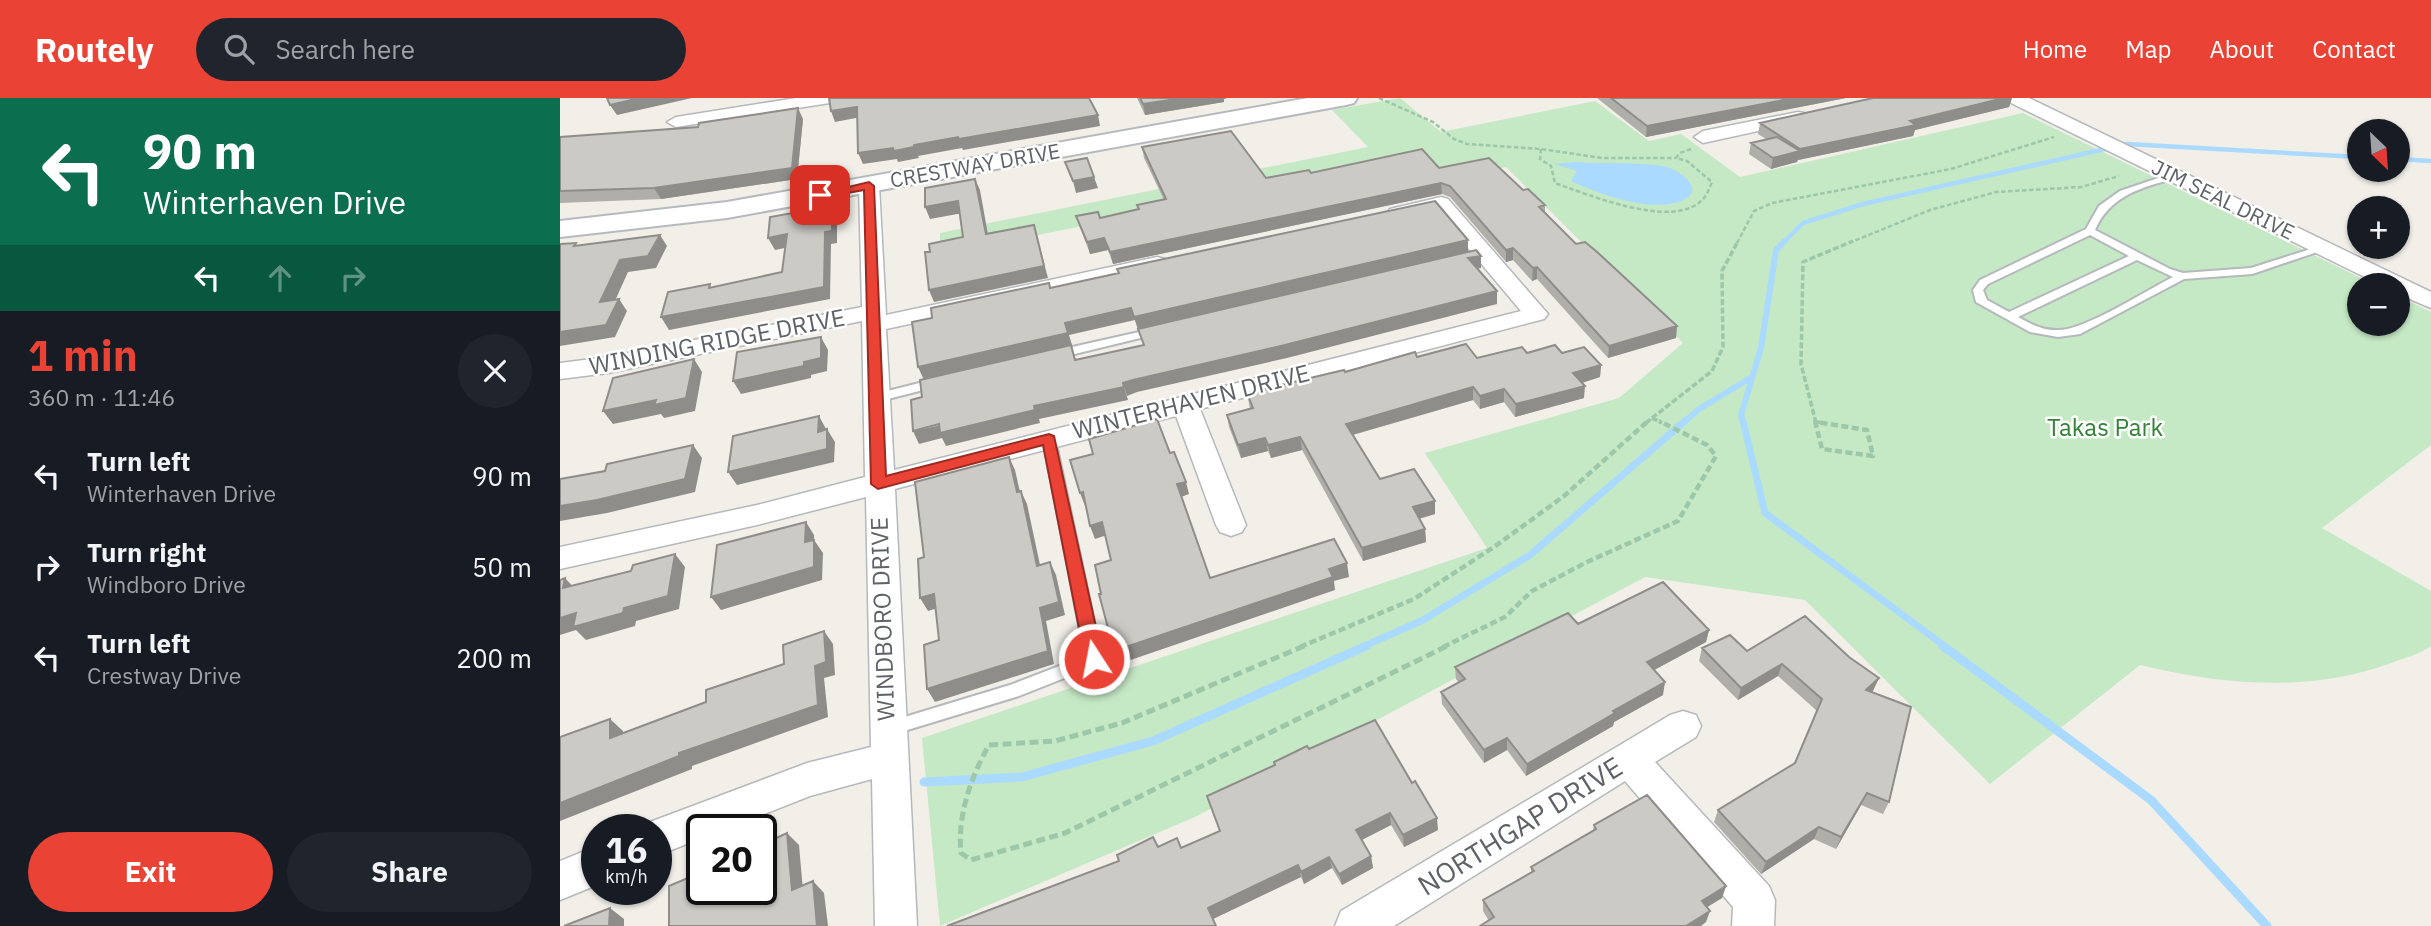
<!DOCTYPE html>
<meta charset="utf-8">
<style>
:root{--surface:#171b24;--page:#20242c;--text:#f1f3f6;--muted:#9ea1a6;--accent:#ea4335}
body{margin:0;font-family:"IBM Plex Sans",sans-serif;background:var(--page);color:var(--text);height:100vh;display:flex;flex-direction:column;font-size:26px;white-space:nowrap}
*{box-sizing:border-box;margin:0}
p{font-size:23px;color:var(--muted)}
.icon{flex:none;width:38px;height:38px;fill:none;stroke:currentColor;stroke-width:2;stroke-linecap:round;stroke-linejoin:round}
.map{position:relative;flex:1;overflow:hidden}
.side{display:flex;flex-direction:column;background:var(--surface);width:560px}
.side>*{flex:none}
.banner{background:#0b6e4f;color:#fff;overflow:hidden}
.needle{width:46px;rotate:155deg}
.fabs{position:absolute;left:1787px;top:21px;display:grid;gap:14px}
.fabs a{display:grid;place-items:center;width:63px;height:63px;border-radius:50%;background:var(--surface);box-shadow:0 2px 5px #0004;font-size:35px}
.speed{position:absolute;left:21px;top:716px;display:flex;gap:14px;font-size:35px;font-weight:700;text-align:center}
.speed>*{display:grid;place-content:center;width:91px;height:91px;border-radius:50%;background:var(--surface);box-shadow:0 2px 5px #0004;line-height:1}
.speed small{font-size:18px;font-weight:400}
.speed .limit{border:4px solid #111;border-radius:10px;background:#fff;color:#111}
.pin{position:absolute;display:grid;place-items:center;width:60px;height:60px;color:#fff;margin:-30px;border-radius:14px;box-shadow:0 4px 10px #0006}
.me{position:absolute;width:77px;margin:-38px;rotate:349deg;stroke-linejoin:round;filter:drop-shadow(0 0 5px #0008)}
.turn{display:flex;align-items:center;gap:24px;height:147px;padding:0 28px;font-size:32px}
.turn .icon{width:91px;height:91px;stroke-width:2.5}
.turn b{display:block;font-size:49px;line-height:60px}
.lanes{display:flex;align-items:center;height:66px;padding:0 28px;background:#0003;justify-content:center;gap:35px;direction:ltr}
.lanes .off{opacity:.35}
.round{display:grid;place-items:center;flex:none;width:74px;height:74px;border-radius:37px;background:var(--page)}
.summary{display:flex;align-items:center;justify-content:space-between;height:119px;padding:0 28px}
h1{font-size:42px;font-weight:700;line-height:52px;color:var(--accent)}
.button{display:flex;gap:14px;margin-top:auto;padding:14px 28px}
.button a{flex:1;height:80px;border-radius:42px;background:var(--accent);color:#fff;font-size:28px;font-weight:700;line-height:80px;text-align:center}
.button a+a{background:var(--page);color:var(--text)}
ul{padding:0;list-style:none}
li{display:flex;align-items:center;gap:21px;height:91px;padding:0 28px}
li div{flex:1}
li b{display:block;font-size:26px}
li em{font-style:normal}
header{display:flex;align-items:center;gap:42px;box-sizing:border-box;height:98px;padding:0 35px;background:var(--accent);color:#fff}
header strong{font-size:33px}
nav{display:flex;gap:38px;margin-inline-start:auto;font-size:24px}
.search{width:490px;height:63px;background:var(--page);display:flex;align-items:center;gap:18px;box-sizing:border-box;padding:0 24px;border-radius:38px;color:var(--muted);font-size:26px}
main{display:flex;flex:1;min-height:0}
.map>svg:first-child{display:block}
.green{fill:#c5e8c5}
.water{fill:#aadaff}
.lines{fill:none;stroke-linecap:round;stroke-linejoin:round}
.stream-far3{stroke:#aadaff;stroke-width:4.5}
.stream-far2{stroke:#aadaff;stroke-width:6}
.stream-far1{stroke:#aadaff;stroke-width:7}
.stream{stroke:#aadaff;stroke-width:9}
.lane-casing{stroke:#b5b8bc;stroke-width:4}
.street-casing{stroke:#b5b8bc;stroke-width:3}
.secondary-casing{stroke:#b6babf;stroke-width:4}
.path-far3{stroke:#9cc7a9;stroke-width:2.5;stroke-dasharray:4.5 2.5;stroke-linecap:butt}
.path-far2{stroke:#9cc7a9;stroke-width:3.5;stroke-dasharray:6 2.5;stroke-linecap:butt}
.path-far1{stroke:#9cc7a9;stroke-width:4.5;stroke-dasharray:7 3.5;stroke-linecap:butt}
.path{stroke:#9cc7a9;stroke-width:5;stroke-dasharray:9 4.5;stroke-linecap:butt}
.lane{fill:#fff;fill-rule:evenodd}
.street{fill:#fff;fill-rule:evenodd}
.secondary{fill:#fff;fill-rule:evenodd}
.wall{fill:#afaea9}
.shaded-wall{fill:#8f8d8a}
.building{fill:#cccac5;stroke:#8f8d8a;stroke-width:2}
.route{fill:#ea4335;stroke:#982c22;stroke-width:2}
.labels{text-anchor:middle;stroke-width:5;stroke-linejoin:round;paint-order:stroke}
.far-street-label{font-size:21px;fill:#5f6368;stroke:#fff}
.street-label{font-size:24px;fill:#5f6368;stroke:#fff}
.park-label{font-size:24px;fill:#348238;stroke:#fff}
.near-street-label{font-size:28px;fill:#5f6368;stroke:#fff}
</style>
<header>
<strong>Routely</strong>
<div class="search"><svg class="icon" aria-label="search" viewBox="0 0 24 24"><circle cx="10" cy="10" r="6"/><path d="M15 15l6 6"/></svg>Search here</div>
<nav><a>Home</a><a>Map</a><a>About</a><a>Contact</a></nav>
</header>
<main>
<section class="side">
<div class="banner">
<div class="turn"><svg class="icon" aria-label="left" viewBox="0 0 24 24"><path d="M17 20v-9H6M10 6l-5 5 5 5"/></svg><div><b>90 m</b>Winterhaven Drive</div></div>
<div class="lanes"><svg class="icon" aria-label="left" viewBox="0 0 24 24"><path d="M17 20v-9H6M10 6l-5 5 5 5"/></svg><svg class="icon off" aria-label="ahead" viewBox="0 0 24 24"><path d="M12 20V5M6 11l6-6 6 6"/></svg><svg class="icon off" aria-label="right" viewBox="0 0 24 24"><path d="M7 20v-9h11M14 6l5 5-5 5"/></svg></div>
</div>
<div class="summary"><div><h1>1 min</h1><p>360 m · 11:46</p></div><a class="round"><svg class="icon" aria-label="close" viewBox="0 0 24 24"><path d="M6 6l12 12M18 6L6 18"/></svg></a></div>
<ul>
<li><svg class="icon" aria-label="left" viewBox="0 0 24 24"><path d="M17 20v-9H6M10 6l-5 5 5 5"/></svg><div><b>Turn left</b><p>Winterhaven Drive</p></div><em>90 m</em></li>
<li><svg class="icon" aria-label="right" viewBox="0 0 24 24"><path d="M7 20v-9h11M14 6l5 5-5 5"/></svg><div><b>Turn right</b><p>Windboro Drive</p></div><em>50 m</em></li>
<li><svg class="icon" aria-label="left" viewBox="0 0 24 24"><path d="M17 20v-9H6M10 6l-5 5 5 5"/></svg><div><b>Turn left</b><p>Crestway Drive</p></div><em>200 m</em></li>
</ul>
<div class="button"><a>Exit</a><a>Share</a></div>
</section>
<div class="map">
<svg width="1871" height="828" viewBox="0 0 1871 828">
<rect width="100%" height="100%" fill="#f1efe8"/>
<path class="green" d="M840 0 881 34 1035 3 1089 43 1121 36 1180 79 1463 15 1815 187H1799V226H1838V198L1871 214V347L1762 430 1871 493V548C1860 556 1844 560 1831 565 1749 595 1664 587 1580 567L1430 686 1245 502 1085 479 637 718 380 828 362 640 927 450 865 355 1059 300 1123 245 946 69 896 78 856 60 380 157V135L808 49 772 12Z"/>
<path class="water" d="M1015 64C1042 66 1077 64 1102 68 1118 70 1149 92 1121 103 1091 115 1039 96 1011 83L1017 73 995 66Z"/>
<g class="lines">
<path class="stream-far3" d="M1838 61 1871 63
M1223 145 1243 125 1303 106 1567 46 1799 59"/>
<path class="stream-far2" d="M1123 325 1139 311 1192 279
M1183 325 1181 317 1201 250 1216 152 1225 143"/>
<path class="stream-far1" d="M1183 323 1205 415 1386 549
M802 549 863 522 970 457 1125 323"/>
<path class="stream" d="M1383 548 1591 702 1707 828
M364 684 462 679 593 643 806 548"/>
<g class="lane-casing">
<path id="lane" d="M1613 75 1616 76V80C1583 89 1550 97 1535 132L1610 171 1623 175 1691 170 1760 148H1768L1769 150 1692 176 1624 181 1520 236 1498 239 1470 234 1416 204 1413 192 1420 182 1526 131 1539 108 1560 93ZM1530 137 1569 158 1449 214 1427 202 1423 192 1428 186ZM1577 162 1613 179C1587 192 1525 232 1499 232 1483 233 1471 226 1458 219Z
M597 230 601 231V235L494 261 488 257 490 254Z
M379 280 383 281 385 284 383 287 316 304 310 300 312 297Z
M489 337 495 341 542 561 540 566 459 598 331 637 325 635 322 630 325 625 450 587 525 558 483 341Z"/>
</g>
<g class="street-casing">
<path id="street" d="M236 0H279L270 5 116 29 107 24 116 19Z
M1446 0H1469L1871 194V210L1838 196V187H1821L1449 4Z
M1238 14 1244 15 1247 19 1244 23 1143 45 1134 39 1143 33Z
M309 81 316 83 319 87 326 217 597 159 605 161 608 166 605 171 597 173 326 231 334 372 961 213 876 112 837 121 830 119 827 115 830 111 881 99 888 101 988 216 984 221 640 311 686 427 682 434 671 438 660 434 656 427 616 318 335 391 357 828H315L312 681 250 698 164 732H142V740L96 758V732H80L82 727 247 665 311 649 306 399 197 427 0 471V449L197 407 305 379 302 223 48 275 0 281V265L48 259 302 209 299 87 302 83Z
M1123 613 1136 617 1141 628 1136 639 1095 664 1209 788 1215 802 1214 828H1172L1173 809 1065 683 834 828H775L781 813 1055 650 1110 617Z
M37 748V787L0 802V763Z"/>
</g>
<g class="secondary-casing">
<path id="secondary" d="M748 0H797L794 5 786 7 167 120 0 139V123L167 104Z"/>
</g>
<path class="path-far3" d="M819 0 873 24 894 41 907 46 981 51 1042 60H1116
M981 51 980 61 991 68 995 85C1029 97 1111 131 1141 103 1147 98 1149 91 1152 84L1127 63 1116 60 1120 55 1131 51
M1177 145 1194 113 1212 105 1391 71 1494 39
M1289 145 1370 112 1436 94 1521 89 1559 78"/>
<path class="path-far2" d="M1092 320 1102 325
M1092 320 1152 273 1163 249 1162 173 1178 143
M1256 324 1263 325
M1086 325 1092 320
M1256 325 1241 266 1243 164 1293 143"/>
<path class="path-far1" d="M1255 323 1262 351 1313 358 1307 332 1256 324
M740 549 854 501 934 449 1004 398 1088 323
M883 549 945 519 972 493 1027 464 1118 423 1156 358 1147 347 1099 323"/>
<path class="path" d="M744 548 562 625 495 643 429 647C411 679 397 718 401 755L411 762 505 735 887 548"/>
<use href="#lane" class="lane"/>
<use href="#street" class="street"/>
<use href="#secondary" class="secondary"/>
</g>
<path class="wall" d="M577 0H667L664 1V4L585 17Z
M1037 0H1286L1086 39Z
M1313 0H1452L1449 9 1355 32 1353 38 1238 62 1237 64 1211 71 1189 56 1191 45 1206 41 1198 36 1200 25Z
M243 21 237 81 101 101 0 105V39Z
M582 49 706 80 751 75 879 70 963 92 985 107V114L1016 146 1117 228 1116 240 1048 260 977 181 972 183 953 162 946 164 890 99 882 96 553 166 548 152 530 156 516 118 540 120 578 112 577 107 604 102 584 60Z
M967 255H1002L1041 267 1040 279 1022 285 1024 300 955 319 944 304 920 311 913 302 793 337 820 381 875 416 859 421 865 431 866 444 803 463 742 352 711 360 708 353 681 360 669 329 667 317 690 311 687 295 857 259 917 260Z
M1018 526 1149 532 1146 544 1094 572 1103 597 1054 624 1053 628 966 678 947 652 924 665 882 606 881 594 899 585 896 581 895 569Z
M1142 550 1289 559 1319 580 1312 594 1329 704 1323 716 1301 707 1276 751 1254 741 1201 776 1154 724 1158 712 1235 665 1257 613 1218 578 1178 602 1139 563Z
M749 651 878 732 844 749 831 727 801 742 811 758 813 770 782 787 772 770 744 786 741 779 653 821 598 749 621 750 660 733 715 668 714 664Z
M1034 727 1166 788 1162 800 1147 809 1146 824 929 823 923 813V802L971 774V769L1033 732Z"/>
<path class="shaded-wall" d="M80 0H132L57 17 50 7Z
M623 0H667L664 1V4L585 17 583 6Z
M1234 0H1286L1086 39 1087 28Z
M1444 0H1452L1449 9 1355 32 1353 38 1238 62 1240 51Z
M297 9 301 19 275 24 271 13Z
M238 10 243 21 237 81 101 101 94 90Z
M538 17 540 28 403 52 402 50 358 58 359 60 338 64 337 61 303 66 298 55Z
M1240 53 1237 64 1211 71 1213 60Z
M534 79 538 90 516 95 513 83Z
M415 81 420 92 430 148 426 136Z
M881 85 882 96 553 166 550 154Z
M398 103 403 115 370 121 365 109Z
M272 108 277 120V145L271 146 270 201 109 232 101 219 264 189 265 134Z
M474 127 488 180 374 204 369 192Z
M227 136 234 148 215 152 208 140Z
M100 137 107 148 96 170 68 174 49 216 40 204 60 162Z
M544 140 548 152 530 156 527 144Z
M908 142V154L578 232 574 219Z
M953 150V162L946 164V152Z
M921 158V170L909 172 908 160Z
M977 169V181L972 183 973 170Z
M937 193V206L727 260 577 294 567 298 563 285 573 282Z
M59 201 67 213 55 239 0 248V234Z
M571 210 575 222 509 237 512 247 511 248 519 275 364 282 358 269 505 225Z
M1117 228 1116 240 1048 260 1049 248Z
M261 239 268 252 267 273 251 277V280L181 296 173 283 244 264Z
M134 261 142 274 135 313 104 320 101 316 53 326 43 313Z
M1041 267 1040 279 1012 288 1013 275Z
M1025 288 1024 300 955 319 956 306Z
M564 289 568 302 479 321 480 325 386 348 382 340 359 346 353 333Z
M913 289V302L788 338 786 326Z
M944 291V304L920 311V298Z
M259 318 266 331V346L258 334Z
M267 331 275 344 274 364 177 387 168 374Z
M740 339 742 352 711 360 708 347Z
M705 340 708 353 681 360 678 347Z
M133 347 142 360 135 394 47 415 0 423V408Z
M449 359 455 372 463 407 457 394Z
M626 384 629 396 621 399 617 386Z
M461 393 467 406 483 481 477 468Z
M523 394 528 407 525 408 520 395Z
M875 403V416L854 422 853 409Z
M246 424 254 437V457L245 444Z
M542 424 547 437 535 441 530 428Z
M865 431 866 444 803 463 802 450Z
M254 442 263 455 262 482 161 512 151 499Z
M115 456 125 469 119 511 76 523 75 528 26 542 16 532 0 537V520L16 515 64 510Z
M490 464 496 477 505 517 486 523 494 566 375 604 367 591 480 510Z
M787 465 789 479 774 483 775 492 559 566 554 553Z
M5 480 17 493 3 490Z
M374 496 381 509 368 513 360 500Z
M1149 532 1146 544 1085 577 1087 564Z
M264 533 273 546 275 577 264 580 268 619 132 668V671L0 723V705L119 655 255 568Z
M1222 566 1218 578 1178 602 1181 590Z
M1319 580 1313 593 1300 605 1306 592Z
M1105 584 1103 597 1054 624 1053 628 966 678 967 666 1053 613Z
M50 621 63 633V653L50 640Z
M947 640V652L924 665V652Z
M1307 695 1301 707 1276 751 1281 739Z
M830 715 831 727 798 744 796 732Z
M877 720 878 732 844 749 843 737Z
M1259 729 1254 741 1201 776 1206 764Z
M227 735 239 747 244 804 232 792Z
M811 758 813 770 782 787 779 776Z
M769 759 772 770 744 786 741 774Z
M738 767 741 779 653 821 648 810Z
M253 783 264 795 268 828H257Z
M1166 788 1162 800 1139 814 1142 803Z
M50 810 64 821V828H49Z
M1150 813 1146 824 1141 828H1126Z"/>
<path class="building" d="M47 0H80L50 7Z
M269 0H529L538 17 399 41 398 39 354 47V49L334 53 333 50 298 55 297 9 271 13Z
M580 0H623L583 6Z
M1051 0H1234L1087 28Z
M1313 0H1444L1350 23 1356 27 1240 51 1200 25Z
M238 10 232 70 94 90 0 93V39L138 29 139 25Z
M671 33 706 80 749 72 751 75 862 51 879 70 929 60 963 92 968 91 985 107 979 109 1016 146 1025 144 1036 153 1117 228 1049 248 977 169 973 170 953 150 946 152 890 88 881 85 550 154 544 140 527 144 516 118 538 114 540 120 579 111 577 107 606 101 582 49Z
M1217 39 1240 53 1213 60 1191 45Z
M527 60 534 79 513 83 505 64Z
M415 81 426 136 474 127 484 168 369 192 365 154H370L369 146 403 139 398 103 365 109V90Z
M875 103 908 142 574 219 571 210 505 225 508 235 358 269 352 224 372 220 371 210 489 185 490 190 559 175 557 171Z
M272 108V133L265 134 264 189 101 219 108 194 150 186 149 190 222 174 227 136 208 140 210 119Z
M100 137 88 158 60 162 40 204 59 201 46 227 0 234V146L16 145 14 148Z
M916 152 921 158 908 160 937 193 725 247 573 282 563 285 564 289 474 308 475 312 380 335 379 326 353 333 351 302 362 299 360 282 511 247 515 262 584 247 578 231Z
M261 239V260L244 264V268L173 283 177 254Z
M906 246 917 260 962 249 967 255 995 247 1002 255 1024 249 1041 267 1013 275 1025 288 956 306 944 291 920 298 913 289 786 326 820 381 854 371 875 403 853 409 865 431 802 450 740 339 708 347 705 340 678 347 667 317 693 310 687 295 784 272 785 274 855 254 857 259Z
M134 261 126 300 94 307 96 302 43 313 53 280Z
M259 318 258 334 267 331V351L168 374 173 338Z
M597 321 610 355 614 354 626 384 617 386 650 480 774 441 787 465 769 471 773 479 554 553 539 496H541L535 467 551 462 542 424 530 428 523 394 520 395 510 362 533 356 529 341Z
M133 347 125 381 37 402 0 408V381L45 373 47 366Z
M449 359 457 394 461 393 477 468 490 464 499 504 480 510 488 553 367 591 364 547 379 542 374 496 360 500 358 461 364 459 355 384Z
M246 424 245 444 254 442V469L151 499 157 447Z
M115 456 108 498 64 510 63 515 13 529 16 515 0 520V482L5 480 3 490 71 473 73 467Z
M1103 484 1149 532 1087 564 1105 584 1053 613 1055 615 967 666 947 640 924 652 881 594 905 581 895 569 1008 515 1018 526Z
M1245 518 1289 559 1319 580 1306 592 1351 609 1329 704 1307 695 1281 739 1259 729 1206 764 1158 712 1235 665 1262 601 1222 566 1181 590 1142 550 1170 537 1187 553Z
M264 533 266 564 255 568 258 607 119 655V658L0 705V639L50 621V640L146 604V592L224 566 223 547Z
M815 622 852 685 855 683 877 720 843 737 830 715 796 732 811 758 779 776 769 759 741 774 738 767 648 810 656 828H387L559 763 557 757 593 739 598 749 617 740 621 750 660 733 647 698 715 667 714 664 747 648 749 651Z
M1087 697 1166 788 1142 803 1150 813 1126 828H920L934 819 923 802 974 773 971 769 1036 731 1034 727Z
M227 735 232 792 253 783 257 828H109V788L142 774V791H201V747Z
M50 810 49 828H4Z"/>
<path class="route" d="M309 84 314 88 326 378 489 336 494 338 543 561 540 566 534 569 527 566 525 561 483 347 318 391 311 386 304 92 260 100 254 97Z"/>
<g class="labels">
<g class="far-street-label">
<text transform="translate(415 68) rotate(-10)" y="7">CRESTWAY DRIVE</text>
<text transform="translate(1663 102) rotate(26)" y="7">JIM SEAL DRIVE</text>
</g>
<g class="street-label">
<text transform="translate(157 244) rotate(-11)" y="8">WINDING RIDGE DRIVE</text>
<text transform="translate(631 304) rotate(-14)" y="8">WINTERHAVEN DRIVE</text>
<text transform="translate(323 521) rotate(-92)" y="8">WINDBORO DRIVE</text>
</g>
<g class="park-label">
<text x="1545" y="338">Takas Park</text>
</g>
<g class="near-street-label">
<text transform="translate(960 728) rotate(-32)" y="10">NORTHGAP DRIVE</text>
</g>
</g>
</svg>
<div class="fabs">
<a><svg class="needle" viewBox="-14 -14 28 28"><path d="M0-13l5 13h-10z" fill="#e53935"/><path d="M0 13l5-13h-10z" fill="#9ea1a6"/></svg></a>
<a>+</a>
<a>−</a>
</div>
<div class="speed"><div>16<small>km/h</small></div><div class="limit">20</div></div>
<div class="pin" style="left:260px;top:97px;background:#d93025"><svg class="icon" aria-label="arrive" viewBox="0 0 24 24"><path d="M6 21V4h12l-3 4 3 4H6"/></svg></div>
<svg class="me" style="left:534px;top:561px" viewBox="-20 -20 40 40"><circle r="17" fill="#ea4335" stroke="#fff" stroke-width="3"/><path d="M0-11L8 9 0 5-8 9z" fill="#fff"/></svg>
</div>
</main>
